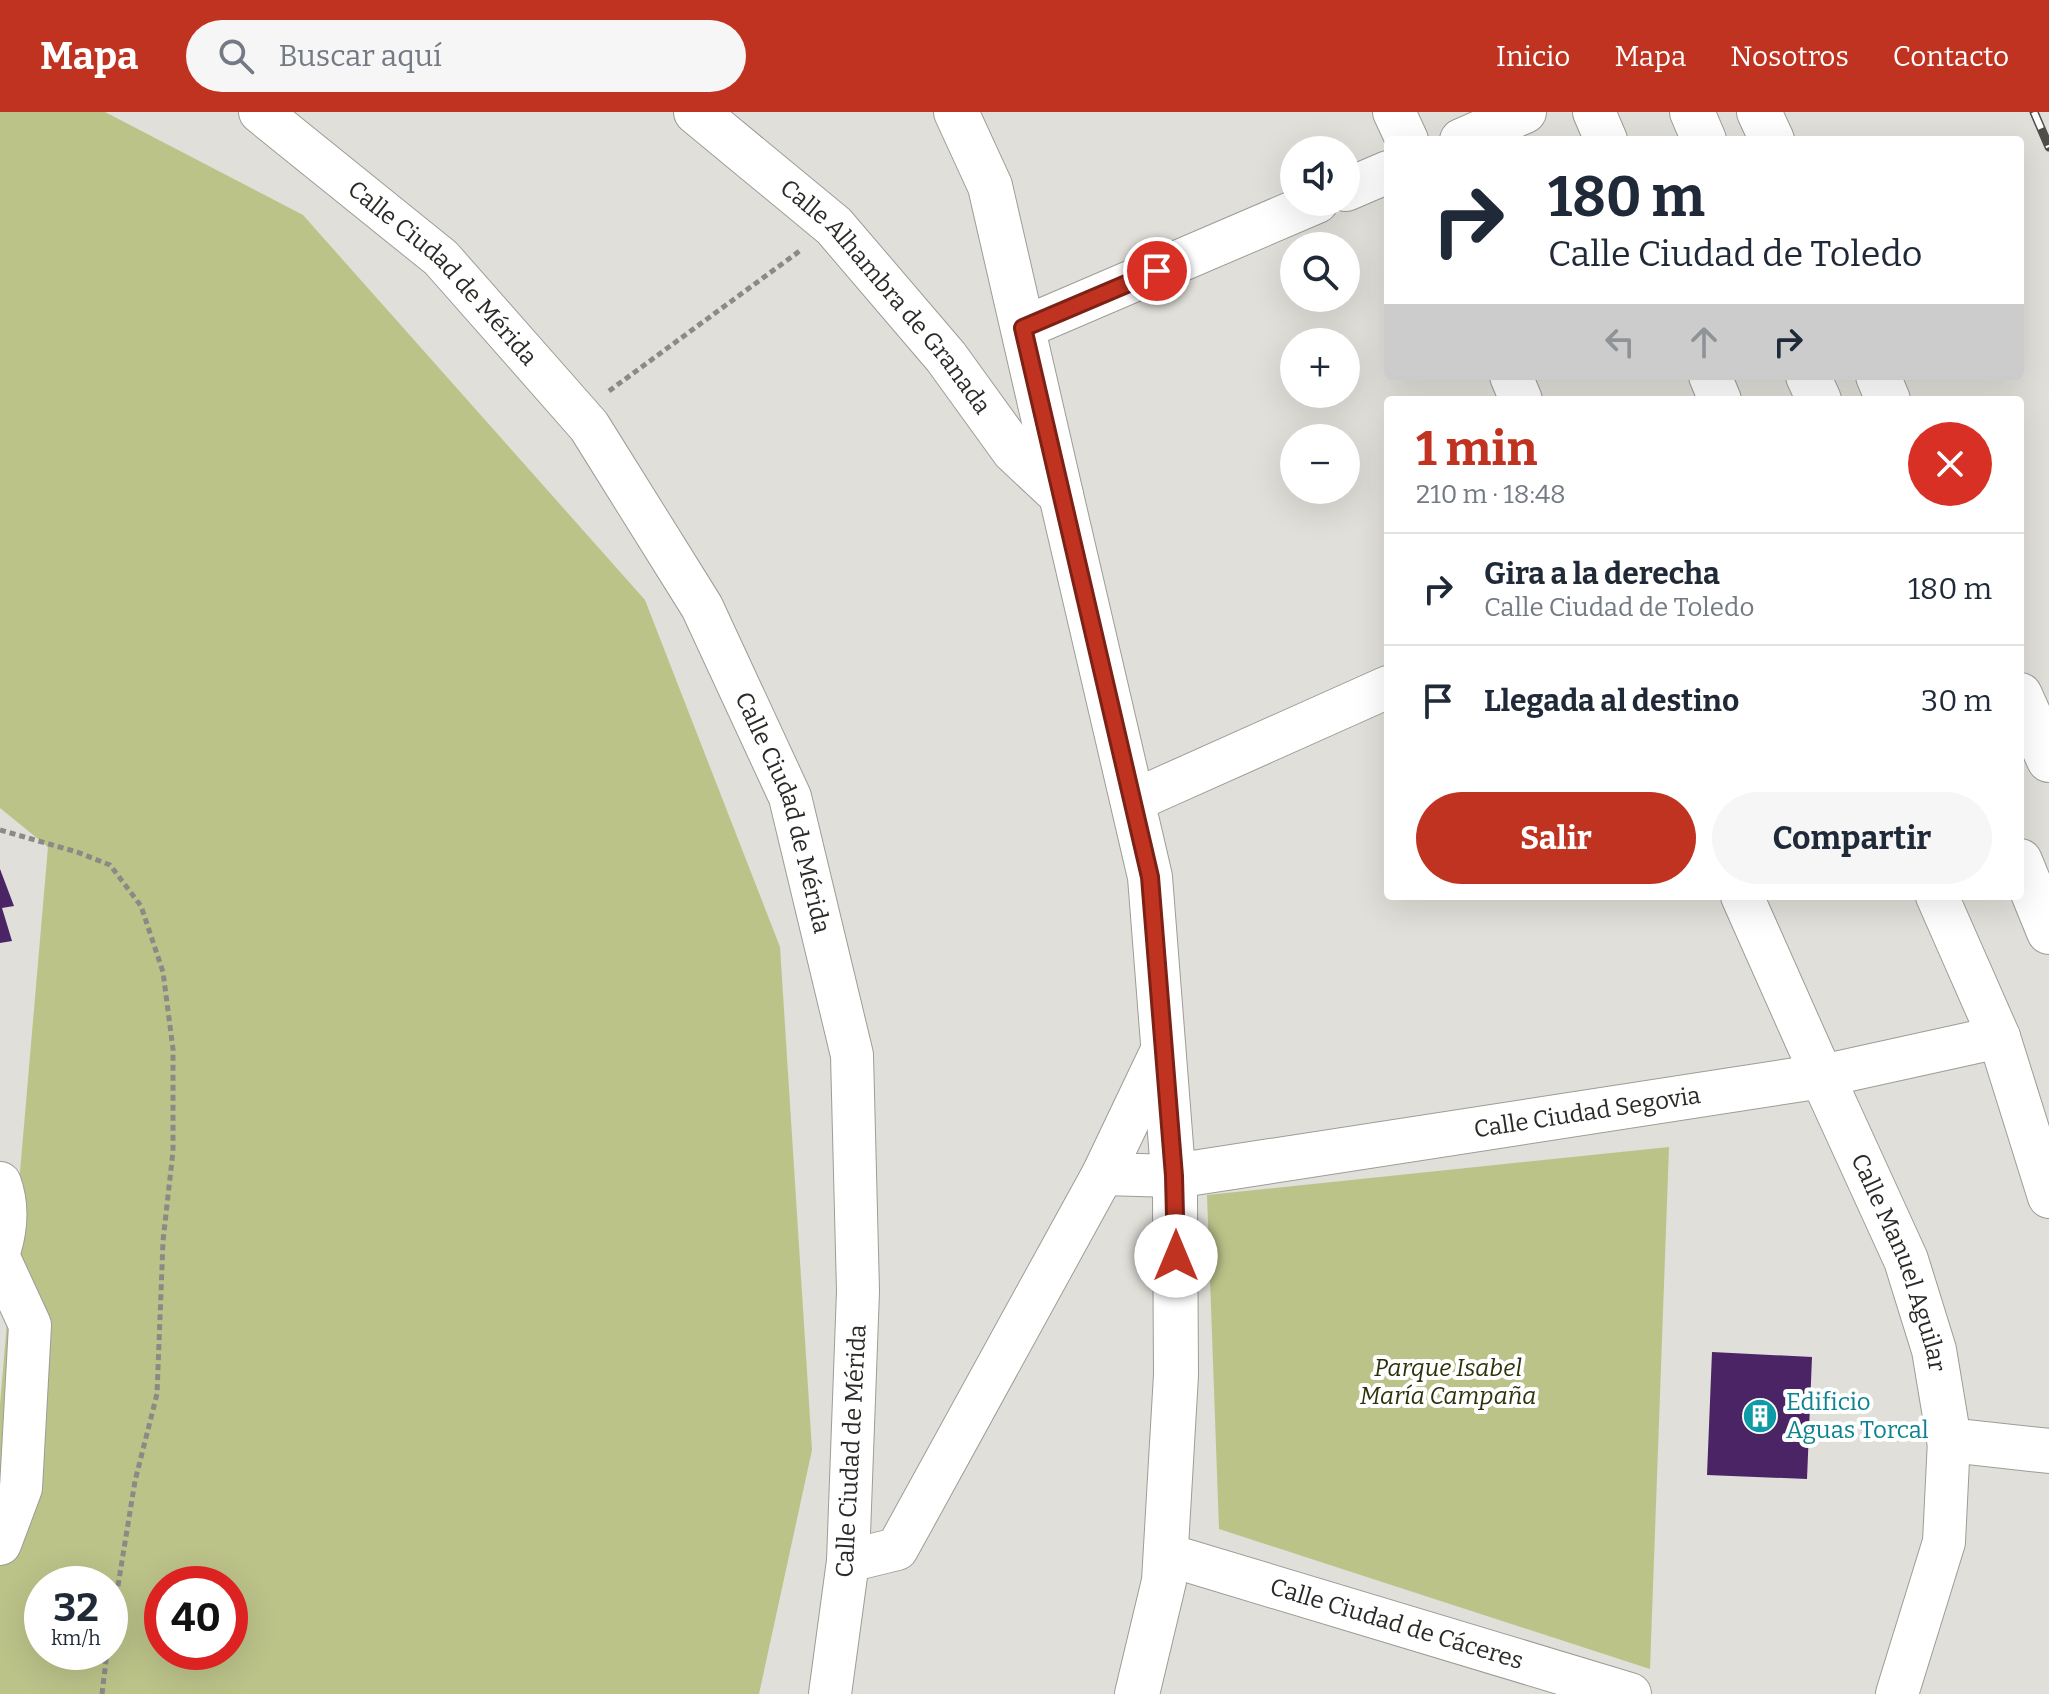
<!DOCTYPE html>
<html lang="es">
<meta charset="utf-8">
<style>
:root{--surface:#fff;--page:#f6f6f7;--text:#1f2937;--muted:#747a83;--line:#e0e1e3;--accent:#bf3320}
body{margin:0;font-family:Bitter,serif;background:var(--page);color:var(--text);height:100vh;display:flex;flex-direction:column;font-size:30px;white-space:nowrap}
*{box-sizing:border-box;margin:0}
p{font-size:26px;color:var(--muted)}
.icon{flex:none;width:44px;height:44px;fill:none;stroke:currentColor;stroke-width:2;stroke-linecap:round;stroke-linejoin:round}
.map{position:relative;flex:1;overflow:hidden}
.side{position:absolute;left:1384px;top:284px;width:640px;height:504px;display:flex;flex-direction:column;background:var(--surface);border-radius:8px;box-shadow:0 8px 32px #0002}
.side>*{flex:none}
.top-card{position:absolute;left:1384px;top:24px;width:640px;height:244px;border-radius:8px;box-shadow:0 8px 32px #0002;background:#fff;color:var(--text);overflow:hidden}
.controls{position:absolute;left:1280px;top:24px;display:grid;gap:16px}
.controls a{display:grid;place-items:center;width:80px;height:80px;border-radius:50%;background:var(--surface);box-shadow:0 8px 32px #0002;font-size:40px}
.speed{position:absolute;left:24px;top:1454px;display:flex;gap:16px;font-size:40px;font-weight:700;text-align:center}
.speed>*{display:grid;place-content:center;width:104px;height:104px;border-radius:50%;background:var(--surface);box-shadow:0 8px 32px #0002;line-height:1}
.speed small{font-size:20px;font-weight:400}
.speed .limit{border:12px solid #d22;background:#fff;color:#111}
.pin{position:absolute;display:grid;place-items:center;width:68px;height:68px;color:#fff;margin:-34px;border:4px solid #fff;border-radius:50%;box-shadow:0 2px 8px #0007}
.me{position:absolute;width:88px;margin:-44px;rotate:0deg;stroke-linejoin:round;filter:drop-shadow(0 0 6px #0008)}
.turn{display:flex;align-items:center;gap:28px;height:168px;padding:0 32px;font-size:36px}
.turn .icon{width:104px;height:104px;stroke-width:2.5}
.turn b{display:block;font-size:56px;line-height:68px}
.lanes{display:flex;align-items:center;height:76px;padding:0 32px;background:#0003;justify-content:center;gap:40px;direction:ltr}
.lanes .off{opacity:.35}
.round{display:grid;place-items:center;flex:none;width:84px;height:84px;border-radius:42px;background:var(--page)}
.overview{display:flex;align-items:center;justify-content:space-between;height:136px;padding:0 32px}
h1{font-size:48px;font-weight:700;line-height:60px;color:var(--accent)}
.primary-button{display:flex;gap:16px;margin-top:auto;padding:16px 32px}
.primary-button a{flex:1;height:92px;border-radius:48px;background:var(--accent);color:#fff;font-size:32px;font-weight:700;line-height:92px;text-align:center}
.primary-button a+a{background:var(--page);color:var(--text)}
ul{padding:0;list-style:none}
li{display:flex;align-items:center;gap:24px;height:112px;padding:0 32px;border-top:2px solid var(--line)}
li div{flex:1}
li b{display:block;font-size:30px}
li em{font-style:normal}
header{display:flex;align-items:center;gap:48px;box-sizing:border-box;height:112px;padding:0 40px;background:var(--accent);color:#fff}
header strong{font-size:38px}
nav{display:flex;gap:44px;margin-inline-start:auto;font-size:28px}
.search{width:560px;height:72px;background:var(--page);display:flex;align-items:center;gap:20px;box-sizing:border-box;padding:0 28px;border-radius:44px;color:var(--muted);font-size:30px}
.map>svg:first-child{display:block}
.green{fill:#bcc389;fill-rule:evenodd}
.building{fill:#4b2466}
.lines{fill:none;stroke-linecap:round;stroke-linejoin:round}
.street-casing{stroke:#9d9c96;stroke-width:44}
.secondary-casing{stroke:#9d9c96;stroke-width:46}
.path{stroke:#8b8a86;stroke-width:5;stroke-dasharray:6 4;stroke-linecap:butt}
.street{stroke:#fff;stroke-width:42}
.secondary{stroke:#fff;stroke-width:44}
.rail-casing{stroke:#4e4e4a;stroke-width:9}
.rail{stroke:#fff;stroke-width:6;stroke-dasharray:18;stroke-linecap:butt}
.route-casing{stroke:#7c2115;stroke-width:20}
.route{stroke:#bf3320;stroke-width:14}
.labels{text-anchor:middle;stroke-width:8;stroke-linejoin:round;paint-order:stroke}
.street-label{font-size:24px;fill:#2a2a27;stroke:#fff}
.park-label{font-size:24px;font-style:italic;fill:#2e320a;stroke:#fff}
.culture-label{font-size:24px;fill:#0d838f;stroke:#fff;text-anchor:start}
</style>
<header>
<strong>Mapa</strong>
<div class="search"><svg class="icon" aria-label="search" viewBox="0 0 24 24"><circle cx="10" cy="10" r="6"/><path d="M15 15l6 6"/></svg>Buscar aquí</div>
<nav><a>Inicio</a><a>Mapa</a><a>Nosotros</a><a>Contacto</a></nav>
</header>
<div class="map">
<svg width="2049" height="1582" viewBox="0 0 2049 1582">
<rect width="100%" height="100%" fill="#e0dfd9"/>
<path class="green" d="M0 0H105L303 103 645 488 780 835 812 1338 759 1582H0V1292L48 735 0 696ZM42 1472H110V1540H42ZM162 1472H230V1540H162Z
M1669 1035 1650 1557 1219 1417 1207 1083Z"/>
<path class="building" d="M0 757 14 794 2 796 12 829 0 831Z
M1712 1240 1812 1245 1807 1367 1707 1363Z"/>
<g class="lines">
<g class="street-casing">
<g id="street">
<path id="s1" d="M260 0 441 146 589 314 702 495 790 685 852 943 858 1179 848 1449 830 1582"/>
<path d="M1394 0 1407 28"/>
<path d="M1594 0 1606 28"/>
<path d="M1461 28 1525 0"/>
<path d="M1346 78 1388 60"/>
<path d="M1023 216 1317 90"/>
<path d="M1511 264 1521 288"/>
<path d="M1710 264 1720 288"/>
<path d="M1133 689 1388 575"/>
<path d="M1742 784 1822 964 1999 925"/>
<path d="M1937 784 1999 925 2049 1085"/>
<path d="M1103 1062 1174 1064"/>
<path d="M0 1071C8 1093 7 1114 0 1137"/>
<path d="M0 1148 30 1213 21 1376 0 1432"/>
<path id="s2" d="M1165 1442 1630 1582"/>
<path d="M848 1449 897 1437 1103 1062 1164 934"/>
<path d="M1897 1582 1944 1430 1949 1328"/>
</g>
</g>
<g class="secondary-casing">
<g id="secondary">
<path id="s3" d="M696 0 834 114 946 245 1014 339 1061 383 1150 765 1175 1085 1176 1263 1164 1469 1137 1582"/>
<path d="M956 0 990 74 1061 383"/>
<path d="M1692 0 1704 28"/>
<path d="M1759 0 1772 28"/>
<path d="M1808 264 1819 288"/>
<path d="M1878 264 1888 288"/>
<path d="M2020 583 2049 648"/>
<path d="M2020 749 2049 820"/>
<path id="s4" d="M1174 1064 1822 964 1906 1148 1934 1238 1949 1328 2049 1339"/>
</g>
</g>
<path class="path" d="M609 279 801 138
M0 718 77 740 110 753 141 794 163 860 173 937V1039L163 1129 157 1282 135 1369 110 1523
M102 1582 107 1540"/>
<use href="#street" class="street"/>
<use href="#secondary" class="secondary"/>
<g class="rail-casing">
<path id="rail" d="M2034 0 2049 35"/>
</g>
<use href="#rail" class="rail"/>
</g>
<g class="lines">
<g class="route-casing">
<path id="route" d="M1157 159 1023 216 1150 765 1174 1064 1176 1144"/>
</g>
<use href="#route" class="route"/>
</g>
<defs>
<g id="building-disc" transform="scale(1.8)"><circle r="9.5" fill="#0f9aa8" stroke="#fff"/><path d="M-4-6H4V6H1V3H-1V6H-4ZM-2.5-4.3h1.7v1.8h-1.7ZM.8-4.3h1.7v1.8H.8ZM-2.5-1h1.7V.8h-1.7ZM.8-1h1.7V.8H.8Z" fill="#fff"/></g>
</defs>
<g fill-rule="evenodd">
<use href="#building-disc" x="1760" y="1304"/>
</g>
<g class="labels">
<g class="street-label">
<text dy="8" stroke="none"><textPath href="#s1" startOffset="244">Calle Ciudad de Mérida</textPath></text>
<text dy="8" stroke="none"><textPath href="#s3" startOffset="266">Calle Alhambra de Granada</textPath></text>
<text dy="8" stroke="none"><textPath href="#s1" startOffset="892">Calle Ciudad de Mérida</textPath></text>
<text dy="8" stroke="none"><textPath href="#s4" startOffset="418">Calle Ciudad Segovia</textPath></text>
<text dy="8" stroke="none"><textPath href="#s4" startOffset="858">Calle Manuel Aguilar</textPath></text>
<text transform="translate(851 1339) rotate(-87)" y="8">Calle Ciudad de Mérida</text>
<text dy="8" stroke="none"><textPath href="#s2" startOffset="242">Calle Ciudad de Cáceres</textPath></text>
</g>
<g class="park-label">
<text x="1448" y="1264">Parque Isabel<tspan x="1448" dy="28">María Campaña</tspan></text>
</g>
<g class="culture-label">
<text x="1786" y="1298">Edificio<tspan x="1786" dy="28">Aguas Torcal</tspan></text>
</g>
</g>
</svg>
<div class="controls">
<a><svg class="icon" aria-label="sound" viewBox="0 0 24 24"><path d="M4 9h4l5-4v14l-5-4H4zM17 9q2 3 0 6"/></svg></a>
<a><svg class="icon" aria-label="search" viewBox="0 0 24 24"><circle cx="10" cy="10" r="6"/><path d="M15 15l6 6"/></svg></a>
<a>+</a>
<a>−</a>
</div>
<div class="speed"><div>32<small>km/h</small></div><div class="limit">40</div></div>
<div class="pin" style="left:1157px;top:159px;background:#d93025"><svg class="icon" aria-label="arrive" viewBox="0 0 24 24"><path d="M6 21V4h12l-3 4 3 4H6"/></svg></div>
<svg class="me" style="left:1176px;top:1144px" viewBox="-20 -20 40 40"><circle r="19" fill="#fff"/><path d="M0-13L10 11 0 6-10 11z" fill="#bf3320"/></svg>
<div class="top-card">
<div class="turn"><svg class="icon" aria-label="right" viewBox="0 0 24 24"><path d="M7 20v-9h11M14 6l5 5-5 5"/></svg><div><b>180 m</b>Calle Ciudad de Toledo</div></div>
<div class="lanes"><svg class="icon off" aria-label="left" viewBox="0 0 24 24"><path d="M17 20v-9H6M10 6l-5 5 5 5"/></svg><svg class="icon off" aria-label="ahead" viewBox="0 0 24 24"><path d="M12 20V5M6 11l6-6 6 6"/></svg><svg class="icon" aria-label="right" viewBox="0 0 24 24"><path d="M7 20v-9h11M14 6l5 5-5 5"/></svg></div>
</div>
<section class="side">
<div class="overview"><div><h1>1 min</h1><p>210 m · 18:48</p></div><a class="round" style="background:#d93025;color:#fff"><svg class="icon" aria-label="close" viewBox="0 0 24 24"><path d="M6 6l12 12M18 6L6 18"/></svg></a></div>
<ul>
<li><svg class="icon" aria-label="right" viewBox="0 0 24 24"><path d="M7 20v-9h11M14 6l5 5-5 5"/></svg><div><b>Gira a la derecha</b><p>Calle Ciudad de Toledo</p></div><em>180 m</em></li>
<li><svg class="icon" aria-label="arrive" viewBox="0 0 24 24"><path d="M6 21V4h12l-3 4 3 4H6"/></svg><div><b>Llegada al destino</b></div><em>30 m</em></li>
</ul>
<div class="primary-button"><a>Salir</a><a>Compartir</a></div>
</section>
</div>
